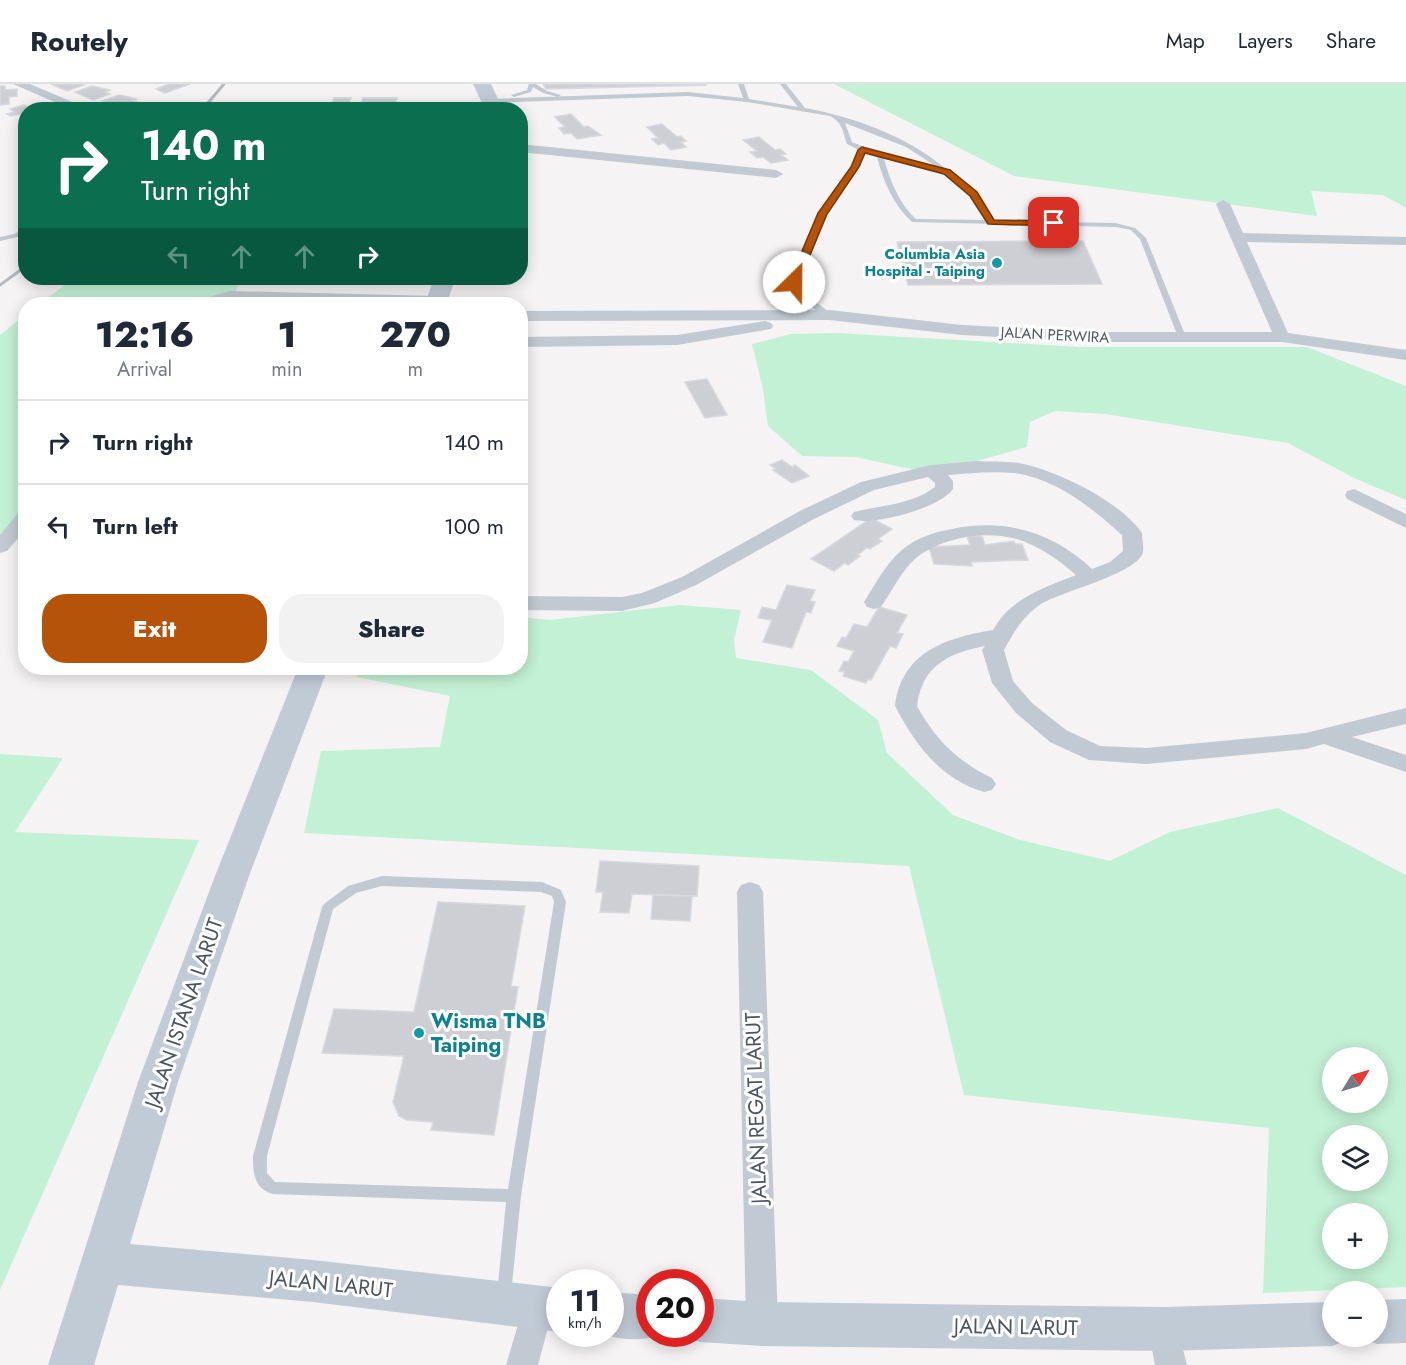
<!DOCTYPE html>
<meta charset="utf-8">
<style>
:root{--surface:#fff;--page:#f2f2f3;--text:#1f2937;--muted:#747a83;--line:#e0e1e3;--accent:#b45309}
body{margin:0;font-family:Jost,sans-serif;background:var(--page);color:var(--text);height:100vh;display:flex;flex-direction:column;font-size:22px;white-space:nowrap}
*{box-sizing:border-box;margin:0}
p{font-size:20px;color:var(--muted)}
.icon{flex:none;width:33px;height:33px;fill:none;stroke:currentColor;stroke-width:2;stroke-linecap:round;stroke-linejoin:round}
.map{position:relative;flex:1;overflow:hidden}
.details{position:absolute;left:18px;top:213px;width:510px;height:378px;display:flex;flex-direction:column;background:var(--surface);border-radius:24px;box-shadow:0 3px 15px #0003}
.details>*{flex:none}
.top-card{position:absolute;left:18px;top:18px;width:510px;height:183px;border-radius:24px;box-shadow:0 3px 15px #0003;background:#0b6e4f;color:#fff;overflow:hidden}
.needle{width:39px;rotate:53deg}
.tools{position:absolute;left:1322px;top:963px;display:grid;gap:12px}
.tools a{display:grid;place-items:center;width:66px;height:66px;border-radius:50%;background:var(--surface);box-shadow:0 3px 15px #0003;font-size:30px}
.speed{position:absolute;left:546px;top:1185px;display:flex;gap:12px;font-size:30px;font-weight:700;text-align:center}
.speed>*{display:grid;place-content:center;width:78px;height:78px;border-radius:50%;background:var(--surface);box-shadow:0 3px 15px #0003;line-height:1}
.speed small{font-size:15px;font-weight:400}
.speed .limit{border:9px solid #d22;background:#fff;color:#111}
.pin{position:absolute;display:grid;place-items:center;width:51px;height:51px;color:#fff;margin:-26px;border-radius:12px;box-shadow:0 3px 9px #0006}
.me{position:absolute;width:66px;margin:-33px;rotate:23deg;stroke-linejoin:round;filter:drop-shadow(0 0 4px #0008)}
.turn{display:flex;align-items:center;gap:21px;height:126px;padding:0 24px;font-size:27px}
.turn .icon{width:78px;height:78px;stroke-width:2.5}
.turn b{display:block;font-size:42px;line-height:51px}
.lanes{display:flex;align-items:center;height:57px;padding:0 24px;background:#0003;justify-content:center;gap:30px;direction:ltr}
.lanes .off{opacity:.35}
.eta{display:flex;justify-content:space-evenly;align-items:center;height:102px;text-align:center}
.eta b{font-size:36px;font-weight:800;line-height:42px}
.action{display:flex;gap:12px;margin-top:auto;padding:12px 24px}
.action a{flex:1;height:69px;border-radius:24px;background:var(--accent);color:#fff;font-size:24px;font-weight:800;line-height:69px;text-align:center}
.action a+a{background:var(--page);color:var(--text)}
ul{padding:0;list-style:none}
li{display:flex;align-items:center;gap:18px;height:84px;padding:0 24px;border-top:2px solid var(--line)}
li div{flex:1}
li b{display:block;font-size:22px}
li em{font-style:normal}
header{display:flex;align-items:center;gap:36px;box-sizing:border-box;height:84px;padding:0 30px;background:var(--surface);border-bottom:2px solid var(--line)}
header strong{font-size:28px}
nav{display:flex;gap:33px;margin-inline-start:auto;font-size:21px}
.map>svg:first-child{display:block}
.green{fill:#c3f1d5;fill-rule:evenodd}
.building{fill:#cdcfd5;stroke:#d7d9de;stroke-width:1.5}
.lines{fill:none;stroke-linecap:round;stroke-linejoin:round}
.lane{fill:#c1cad2;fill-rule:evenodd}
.street{fill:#c1cad2;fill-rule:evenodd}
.secondary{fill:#c1cbd6;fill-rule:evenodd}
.rail{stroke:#b5b8bd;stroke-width:3}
.route{fill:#b45309;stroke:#753606;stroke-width:1.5}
.culture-dot{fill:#0f9aa8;stroke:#fff;stroke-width:2}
.labels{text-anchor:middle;stroke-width:6;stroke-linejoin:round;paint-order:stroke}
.far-culture-label{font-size:15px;font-weight:bold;fill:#0d838f;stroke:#fff;text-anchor:end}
.far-street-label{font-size:15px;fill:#4a5661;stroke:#fff}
.near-street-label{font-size:21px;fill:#4a5661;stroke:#fff}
.near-culture-label{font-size:21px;font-weight:bold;fill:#0d838f;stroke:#fff;text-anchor:start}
</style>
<header>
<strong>Routely</strong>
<nav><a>Map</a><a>Layers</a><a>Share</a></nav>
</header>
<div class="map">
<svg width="1406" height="1281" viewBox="0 0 1406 1281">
<rect width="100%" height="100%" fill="#f5f3f3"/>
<path class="green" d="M834 0H1406V124L1383 111 1311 107 1317 132 1014 92Z
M74 194H242L235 208 223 209 203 220H40Z
M25 231V428L0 458V251Z
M837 249 1079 263H1307L1406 302V416L1354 394 1288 359 1105 330 1055 327 1030 338 1027 363 977 377 915 386 856 373 802 372 768 342 763 305 752 260 791 250Z
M680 521 741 526 734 556 736 574 811 586 878 636 887 669 953 731 1020 756 1110 777 1170 748 1278 724 1406 791V1203L1263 1209 1269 1044 964 1011 909 782 304 749 321 667 440 663 450 612 357 593 359 584H520L521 533 550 536ZM1332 974H1377V1018H1332ZM1332 1052H1377V1096H1332ZM1332 1130H1377V1174H1332Z
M0 670 63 674 15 748 199 756 0 1206Z"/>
<path class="building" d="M51 0H82L84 1 67 7Z
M169 0H190L165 9 156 5Z
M543 0H705L706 1 546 5Z
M0 2H5V6L17 5V12L9 13V20L0 21Z
M92 2 110 6 105 8 110 10 93 16 75 8Z
M119 11 137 15 132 16 137 18 120 24 102 17Z
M334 14H351L349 19H361L363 14H397L394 25H358L360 22H348L347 26H329Z
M143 19 149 22 154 20 162 24 126 26Z
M24 21 35 26H26L25 32 19 30 11 32 7 30 15 28 10 25Z
M571 30 584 43 588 42 601 51 577 55 571 49 564 50 559 44 565 43 555 33Z
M662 40 677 53 681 52 686 57 681 58 686 63 671 66 664 59 658 61 652 55 658 54 647 43Z
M759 53 775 66 780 65 786 70 781 71 788 76 771 79 763 73 757 74 750 68 757 67 743 56Z
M1083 157 1102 200 908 201 897 158Z
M707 295 727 331 705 334 685 298Z
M782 376 792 383 795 381 809 392 792 399 773 386 776 385 770 381Z
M871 434 892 445 878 455 882 457 870 465 867 464 857 471 860 472 848 481 845 479 834 487 811 475Z
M967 452H982L985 461 1014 457 1015 460H1022L1028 476 971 478 972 482 934 480 929 463 970 461Z
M787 501 815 506 810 517 815 518 811 529 806 528 792 564 763 558 772 536 758 534 762 523 776 526Z
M879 523 907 531 897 549 903 550 896 564 890 562 871 596 868 595 866 599 843 592 845 588 839 587 844 577 848 578 854 567 837 562 842 553 846 554 854 540 867 543Z
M600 777 699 782 697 812 632 810 629 829 600 828 603 808H596Z
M653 811 692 812 690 837 651 835Z
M438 818 525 822 511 902 518 903 494 1051 431 1046 433 1038 407 1036 399 1032 393 1018 404 972 322 969 334 925 414 928Z"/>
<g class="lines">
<path class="lane" d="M529 0H536L547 7 561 11 558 13 543 9 533 3 531 8 514 13 511 11 527 6Z
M738 0H744L749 15 798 23 780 0H786L805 24C854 33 907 52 946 85V87C969 99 982 114 994 137L1116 139 1135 144 1146 154 1186 253 1182 255 1178 253 1140 155 1131 146 1116 143 912 138C894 122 883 97 877 73L864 68 858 83 826 129 798 197 813 216 833 231 826 233 807 220 790 197 820 129 852 83 859 66 847 60C843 48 843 39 830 32L747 18 688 12 490 19 487 17 490 15 688 8 743 14ZM845 39 906 63 937 83 882 70 852 58ZM884 75C933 83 962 89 987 136L916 135C899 120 890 96 884 75Z
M26 143V148L18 153 0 157V153L14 150Z
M382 792 542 798 561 806 566 818 521 1112 511 1210 509 1215 504 1217 499 1215 497 1210 506 1118 272 1110C254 1104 253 1089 253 1072L322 823 324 820 348 802ZM382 802 541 808 552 812 554 818 508 1105 275 1098 267 1089V1072L333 825 356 809Z"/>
<path class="street" d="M13 0H30L91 26H73Z
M520 60 776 86 783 90 776 94 520 68Z
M1223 116 1230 120 1243 149 1406 153V161L1247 158 1288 249 1406 266V276L1282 258H1095L962 251 829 236 520 237V227L829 226 962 241 1095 248H1272L1216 120Z
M230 207 437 212 445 217 442 220 230 217 220 220H201L212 212Z
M765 237 771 239 773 242 771 245 677 261 520 263V253L677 251Z
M977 377C991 378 1005 377 1019 379 1056 386 1120 417 1142 449 1142 455 1144 462 1143 468 1139 489 1060 508 1041 520 1023 532 1014 548 1004 566L1013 597 1032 619 1066 646 1100 662 1146 664 1306 649 1406 624V640L1352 653 1406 671V688L1324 660 1306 665 1146 680 1089 676 1050 658 1016 629 992 599 982 566 985 562C948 569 922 582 917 622 935 655 958 678 992 694L996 700 992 706 984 708C940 695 915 660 895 622 902 568 945 554 993 546 1011 514 1043 504 1076 491 1059 476 1039 462 1017 455 986 446 942 453 916 474 901 487 892 507 881 523L874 525 867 523 864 518C875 501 886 479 902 466 916 454 934 448 952 445 1005 434 1053 448 1092 485L1110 478 1123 467 1122 451C1092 424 1055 394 1014 389 992 387 970 389 948 391L953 397V405C940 424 876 441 854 436L851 432 854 428C882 421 911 421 935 403V399L928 393 874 406 814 435 696 501 655 519 622 527 520 526V512L622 513 642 509 682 493 800 427 861 398 931 381Z
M1354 405 1406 430V444L1347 415 1345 411 1347 407Z
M26 426V445L7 467 0 469V451L19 428Z
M750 798 759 801 763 808 778 1240 773 1251 762 1256 751 1251 746 1240 737 808 741 801Z
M537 1209 548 1214 553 1225 538 1281H506L526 1214Z
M1164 1229 1175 1234 1187 1281H1155L1148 1245 1153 1234Z"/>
<path class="secondary" d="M473 0H491L499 17V26H481V17Z
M434 194H455L447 220H425Z
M298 584H328L249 792 178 998 130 1160 313 1176 560 1204V1248L313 1218 118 1201 94 1281H48L138 998 215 792Z
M610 1208 650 1211V1250H664C646 1257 621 1257 604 1250H610Z
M700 1214 762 1218 1164 1223 1332 1218V1252H1349L1348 1256 1332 1262 1164 1267 762 1262 700 1258 684 1252 683 1250H700Z
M1406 1215V1259L1377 1260 1361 1254 1377 1252V1216Z"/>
<path class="rail" d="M202 26 224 0
M0 201 26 182"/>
</g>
<path class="route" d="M862 63 950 86 977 108 994 136 1054 137 1058 139 1054 142 988 140 970 112 944 90 865 69 859 83 827 130 799 198 791 200 789 198 818 129 851 83 858 66Z"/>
<g class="culture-dot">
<circle cx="997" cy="179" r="6"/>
<circle cx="419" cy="949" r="6"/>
</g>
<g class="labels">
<g class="far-culture-label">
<text x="985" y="175">Columbia Asia<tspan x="985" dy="17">Hospital - Taiping</tspan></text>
</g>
<g class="far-street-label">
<text transform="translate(1055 251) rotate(3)" y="5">JALAN PERWIRA</text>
</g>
<g class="near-street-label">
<text transform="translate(184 929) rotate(-71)" y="7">JALAN ISTANA LARUT</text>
<text transform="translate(756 1024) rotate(-92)" y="7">JALAN REGAT LARUT</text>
<text transform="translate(331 1200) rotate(6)" y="7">JALAN LARUT</text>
<text transform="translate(1016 1243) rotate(1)" y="7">JALAN LARUT</text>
</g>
<g class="near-culture-label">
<text x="431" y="944">Wisma TNB<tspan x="431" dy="24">Taiping</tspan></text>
</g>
</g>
</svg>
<div class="tools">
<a><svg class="needle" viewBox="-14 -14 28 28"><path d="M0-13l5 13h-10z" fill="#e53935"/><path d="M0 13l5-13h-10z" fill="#747a83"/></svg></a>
<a><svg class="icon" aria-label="layers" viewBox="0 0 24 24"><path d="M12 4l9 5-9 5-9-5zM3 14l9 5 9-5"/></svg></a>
<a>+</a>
<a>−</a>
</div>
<div class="speed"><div>11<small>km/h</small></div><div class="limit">20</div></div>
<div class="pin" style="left:1054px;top:139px;background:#d93025"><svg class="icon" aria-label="arrive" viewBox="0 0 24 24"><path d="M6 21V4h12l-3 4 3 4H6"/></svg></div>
<svg class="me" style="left:794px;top:198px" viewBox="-20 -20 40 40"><circle r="19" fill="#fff"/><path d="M0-13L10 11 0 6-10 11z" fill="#b45309"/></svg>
<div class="top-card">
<div class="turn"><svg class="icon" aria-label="right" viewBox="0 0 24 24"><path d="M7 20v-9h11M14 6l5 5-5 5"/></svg><div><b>140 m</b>Turn right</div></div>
<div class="lanes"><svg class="icon off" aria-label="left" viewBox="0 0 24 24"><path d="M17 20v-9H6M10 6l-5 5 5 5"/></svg><svg class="icon off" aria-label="ahead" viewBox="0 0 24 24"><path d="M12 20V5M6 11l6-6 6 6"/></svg><svg class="icon off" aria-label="ahead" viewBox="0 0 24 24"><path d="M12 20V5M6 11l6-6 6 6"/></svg><svg class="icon" aria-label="right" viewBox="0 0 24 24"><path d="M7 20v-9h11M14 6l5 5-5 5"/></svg></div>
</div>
<section class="details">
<div class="eta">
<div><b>12:16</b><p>Arrival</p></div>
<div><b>1</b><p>min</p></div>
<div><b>270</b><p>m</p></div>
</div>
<ul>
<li><svg class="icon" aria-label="right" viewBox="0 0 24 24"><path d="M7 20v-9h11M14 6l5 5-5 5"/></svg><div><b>Turn right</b></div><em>140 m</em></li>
<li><svg class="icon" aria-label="left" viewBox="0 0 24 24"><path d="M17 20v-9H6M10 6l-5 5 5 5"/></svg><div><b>Turn left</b></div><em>100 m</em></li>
</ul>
<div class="action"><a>Exit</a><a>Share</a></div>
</section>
</div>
